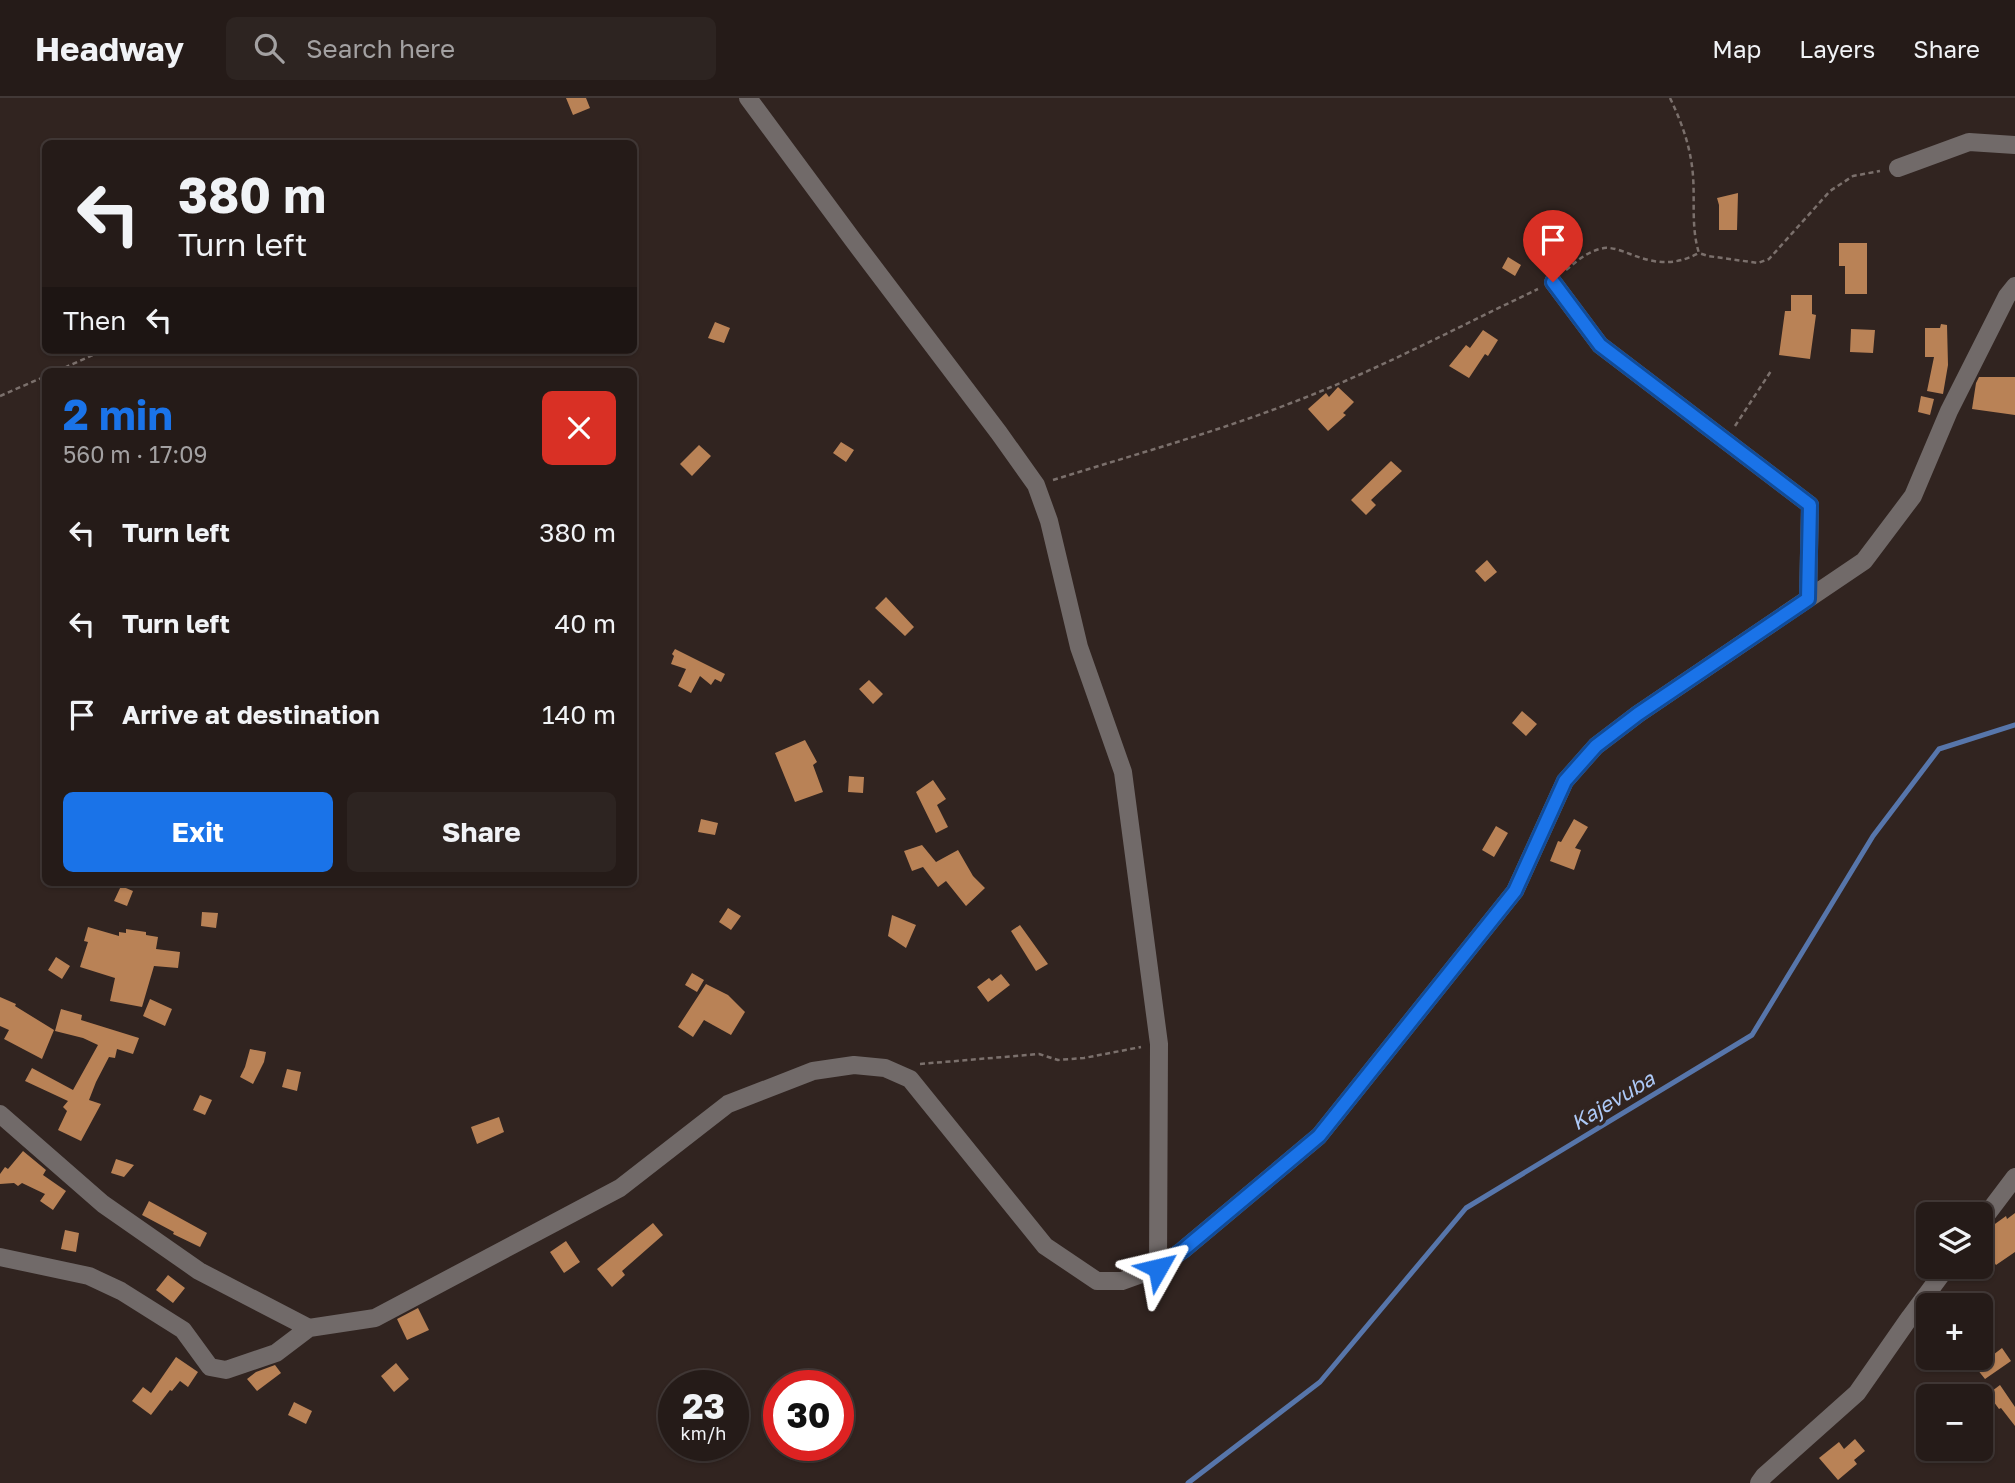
<!DOCTYPE html>
<meta charset="utf-8">
<style>
:root{--surface:#251b18;--page:#2d2421;--text:#f1f3f6;--muted:#a3a1a2;--line:#423937;--accent:#1a73e8}
body{margin:0;font-family:"Golos Text",sans-serif;background:var(--page);color:var(--text);height:100vh;display:flex;flex-direction:column;font-size:26px;white-space:nowrap}
*{box-sizing:border-box;margin:0}
p{font-size:23px;color:var(--muted)}
.icon{flex:none;width:38px;height:38px;fill:none;stroke:currentColor;stroke-width:2;stroke-linecap:round;stroke-linejoin:round}
.map{position:relative;flex:1;overflow:hidden}
.sheet{position:absolute;left:42px;top:270px;width:595px;height:518px;display:flex;flex-direction:column;background:var(--surface);border-radius:10px;box-shadow:0 2px 5px #0004,0 0 0 2px var(--line)}
.sheet>*{flex:none}
.banner{position:absolute;left:42px;top:42px;width:595px;height:214px;border-radius:10px;box-shadow:0 2px 5px #0004,0 0 0 2px var(--line);background:#251b18;color:var(--text);overflow:hidden}
.tools{position:absolute;left:1916px;top:1104px;display:grid;gap:14px}
.tools a{display:grid;place-items:center;width:77px;height:77px;border-radius:10px;background:var(--surface);box-shadow:0 2px 5px #0004,0 0 0 2px var(--line);font-size:35px}
.speed{position:absolute;left:658px;top:1272px;display:flex;gap:14px;font-size:35px;font-weight:700;text-align:center}
.speed>*{display:grid;place-content:center;width:91px;height:91px;border-radius:50%;background:var(--surface);box-shadow:0 2px 5px #0004,0 0 0 2px var(--line);line-height:1}
.speed small{font-size:18px;font-weight:400}
.speed .limit{border:10px solid #d22;background:#fff;color:#111}
.pin{position:absolute;display:grid;place-items:center;width:60px;height:60px;color:#fff;margin:-72px -30px;border-radius:50% 50% 50% 0;rotate:-45deg;box-shadow:0 0 7px #0007}
.pin .icon{rotate:45deg}
.me{position:absolute;width:77px;margin:-38px;rotate:53deg;stroke-linejoin:round;filter:drop-shadow(0 0 5px #0008)}
.turn{display:flex;align-items:center;gap:24px;height:147px;padding:0 21px;font-size:32px}
.turn .icon{width:91px;height:91px;stroke-width:2.5}
.turn b{display:block;font-size:49px;line-height:60px}
.then{display:flex;align-items:center;height:66px;padding:0 21px;background:#0003;gap:14px;font-size:26px}
.round{display:grid;place-items:center;flex:none;width:74px;height:74px;border-radius:10px;background:var(--page)}
.summary{display:flex;align-items:center;justify-content:space-between;height:119px;padding:0 21px}
h1{font-size:42px;font-weight:700;line-height:52px;color:var(--accent)}
.button{display:flex;gap:14px;margin-top:auto;padding:14px 21px}
.button a{flex:1;height:80px;border-radius:10px;background:var(--accent);color:#fff;font-size:28px;font-weight:700;line-height:80px;text-align:center}
.button a+a{background:var(--page);color:var(--text)}
ul{padding:0;list-style:none}
li{display:flex;align-items:center;gap:21px;height:91px;padding:0 21px}
li div{flex:1}
li b{display:block;font-size:26px}
li em{font-style:normal}
header{display:flex;align-items:center;gap:42px;box-sizing:border-box;height:98px;padding:0 35px;background:var(--surface);border-bottom:2px solid var(--line)}
header strong{font-size:33px}
nav{display:flex;gap:38px;margin-inline-start:auto;font-size:24px}
.search{width:490px;height:63px;background:var(--page);display:flex;align-items:center;gap:18px;box-sizing:border-box;padding:0 24px;border-radius:10px;color:var(--muted);font-size:26px}
.map>svg:first-child{display:block}
.lines{fill:none;stroke-linecap:round;stroke-linejoin:round}
.stream{stroke:#5776ab;stroke-width:5}
.building{fill:#b98256}
.path{stroke:#7b706c;stroke-width:2.5;stroke-dasharray:5 3.5;stroke-linecap:butt}
.minor{stroke:#716a69;stroke-width:18}
.route-casing{stroke:#114b97;stroke-width:18}
.route{stroke:#1a73e8;stroke-width:12}
.labels{text-anchor:middle;stroke-width:7;stroke-linejoin:round;paint-order:stroke}
.water-label{font-size:21px;font-style:italic;fill:#adc9f7;stroke:#312420}
</style>
<header>
<strong>Headway</strong>
<div class="search"><svg class="icon" aria-label="search" viewBox="0 0 24 24"><circle cx="10" cy="10" r="6"/><path d="M15 15l6 6"/></svg>Search here</div>
<nav><a>Map</a><a>Layers</a><a>Share</a></nav>
</header>
<div class="map">
<svg width="2015" height="1385" viewBox="0 0 2015 1385">
<rect width="100%" height="100%" fill="#312420"/>
<g class="lines">
<path class="stream" d="M1188 1385 1320 1284 1466 1110 1752 937 1873 738 1939 651 2015 627"/>
</g>
<path class="building" d="M566 0H586L590 10 573 17Z
M1738 95 1737 132H1719V107L1717 100Z
M1839 145H1867V196H1845V168H1839Z
M1508 159 1521 167 1515 178 1502 170Z
M1791 197H1812V216L1816 217 1810 261 1779 257 1785 213H1791Z
M715 224 730 230 724 245 708 240Z
M1941 226 1947 227 1948 267 1943 296 1927 293 1934 259H1925V230H1940Z
M1851 231 1875 232 1873 255 1850 254Z
M1483 232 1498 242 1488 258 1485 256 1469 280 1449 268 1466 247 1470 250Z
M1979 279H2015V317L1972 311 1976 285Z
M1338 289 1354 304 1343 315 1346 317 1328 333 1308 311 1326 295 1329 299Z
M1921 298 1934 301 1930 317 1918 314Z
M841 344 854 352 846 364 833 355Z
M699 347 711 358 692 378 680 366Z
M1391 363 1402 373 1371 402 1376 407 1366 417 1351 402Z
M1487 462 1497 474 1485 484 1475 473Z
M886 499 914 529 905 538 875 510Z
M675 551 725 576 721 584 715 581 711 587 700 578 691 595 678 588 686 571 671 566 674 558 672 556Z
M869 582 883 596 873 606 859 591Z
M1522 613 1537 626 1526 638 1512 625Z
M805 642 817 664 813 667 823 694 795 704 775 655Z
M849 678 864 679 863 695 848 694Z
M933 682 946 701 937 707 948 729 936 735 916 694Z
M701 721 718 725 715 737 698 734Z
M1574 721 1588 729 1575 750 1581 752 1574 772 1550 763 1558 743 1561 744Z
M1496 728 1508 735 1494 759 1482 752Z
M922 747 936 764 958 752 973 778 985 790 966 808 946 783 938 789 923 769 912 773 904 753Z
M121 788 133 793 127 808 114 803Z
M728 810 741 818 731 832 719 824Z
M202 814 218 815 216 830 201 828Z
M892 817 916 827 906 850 888 838Z
M1020 827 1048 866 1036 873 1011 833Z
M88 829 119 838V834L126 835V831L146 834V837L158 839 156 851 180 854 178 870 154 868 142 909 110 903 115 880 80 869 88 844 84 843Z
M56 859 70 868 62 881 48 872Z
M692 875 704 882 697 894 685 887Z
M1001 876 1010 887 988 904 977 889 989 880 992 883Z
M706 886 728 897 745 914 731 937 704 922 693 939 678 929Z
M0 899 16 906 15 908 54 932 42 961 4 941 9 932 0 928Z
M150 901 172 911 165 928 143 918Z
M61 911 82 917 81 922 139 940 133 956 117 951 115 960 109 959 96 984 89 1002 101 1006 81 1043 58 1032 67 1013 63 1009 68 1003 25 983 32 970 73 992 98 947 83 940 55 933Z
M250 951 266 954 264 964 253 986 240 979 245 969Z
M287 971 301 974 297 993 282 989Z
M200 997 212 1002 205 1017 193 1012Z
M499 1019 504 1034 477 1046 471 1029Z
M23 1053 46 1072 43 1077 66 1093 53 1112 40 1103 45 1096 22 1085 18 1088 14 1085 0 1086V1076L5 1069 8 1071Z
M116 1061 134 1067 124 1079 111 1075Z
M149 1103 207 1135 200 1149 173 1136 174 1134 142 1117Z
M2015 1115V1154L1996 1167 1981 1146V1136L2006 1118 2007 1121Z
M653 1125 663 1137 622 1173 625 1177 612 1189 597 1171Z
M65 1132 79 1135 76 1154 61 1151Z
M566 1143 580 1164 564 1175 550 1154Z
M168 1177 185 1190 173 1205 156 1192Z
M418 1210 429 1232 407 1242 397 1221Z
M2002 1250 2011 1263 1985 1281 1973 1266 1986 1256 1989 1260Z
M176 1259 198 1274 188 1289 180 1283 172 1293 170 1292 151 1317 132 1303 143 1289 151 1295Z
M396 1265 409 1281 394 1294 381 1278Z
M275 1267 281 1275 257 1293 247 1281 256 1274Z
M2000 1287 2015 1309V1328L2001 1310 1999 1311 1988 1296Z
M294 1304 312 1313 306 1326 288 1317Z
M1855 1341 1865 1353 1854 1362 1857 1366 1838 1382 1819 1360 1839 1344 1844 1351Z"/>
<g class="lines">
<path class="path" d="M1670 0C1682 25 1691 50 1693 78 1695 104 1691 130 1699 155L1708 158 1758 165 1769 161 1830 93 1853 78 1880 73
M1566 172C1578 162 1588 153 1604 150 1612 149 1622 153 1630 156 1656 166 1674 168 1699 155
M57 273 104 252
M0 298 46 278
M1735 328 1771 273
M1053 382C1133 357 1213 335 1291 305 1376 273 1456 230 1538 191
M920 966 1039 956 1058 962 1084 960 1141 949"/>
<path class="minor" d="M748 0 853 142 999 335 1036 387 1049 423 1079 549 1123 674 1159 946 1158 1170
M1898 70 1969 44 2015 47
M1553 184 1600 247 1810 407 1808 501
M0 1016 103 1106 199 1173 309 1230
M1981 1124 2015 1079
M0 1159 89 1178 121 1193 183 1232 210 1269 226 1272 276 1255 309 1230 375 1220 620 1090 728 1006 813 973 854 967 885 970 910 981 1045 1148 1097 1183H1122L1158 1170 1183 1152 1319 1038 1515 793 1565 683 1596 648 1638 616 1864 463 1913 398 1949 313 2007 198 2015 188
M1759 1385 1764 1378 1857 1295 1910 1219 1947 1169"/>
</g>
<g class="lines">
<g class="route-casing">
<path id="route" d="M1158 1170 1183 1152 1319 1038 1515 793 1565 683 1596 648 1638 616 1808 501 1810 407 1600 247 1553 184"/>
</g>
<use href="#route" class="route"/>
</g>
<g class="labels">
<g class="water-label">
<text transform="translate(1613 1003) rotate(-31)" y="7">Kajevuba</text>
</g>
</g>
</svg>
<div class="tools">
<a><svg class="icon" aria-label="layers" viewBox="0 0 24 24"><path d="M12 4l9 5-9 5-9-5zM3 14l9 5 9-5"/></svg></a>
<a>+</a>
<a>−</a>
</div>
<div class="speed"><div>23<small>km/h</small></div><div class="limit">30</div></div>
<div class="pin" style="left:1553px;top:184px;background:#d93025"><svg class="icon" aria-label="arrive" viewBox="0 0 24 24"><path d="M6 21V4h12l-3 4 3 4H6"/></svg></div>
<svg class="me" style="left:1158px;top:1170px" viewBox="-20 -20 40 40"><path d="M0-17L14 15 0 8-14 15z" fill="#1a73e8" stroke="#fff" stroke-width="4"/></svg>
<div class="banner">
<div class="turn"><svg class="icon" aria-label="left" viewBox="0 0 24 24"><path d="M17 20v-9H6M10 6l-5 5 5 5"/></svg><div><b>380 m</b>Turn left</div></div>
<div class="then">Then<svg class="icon" aria-label="left" viewBox="0 0 24 24"><path d="M17 20v-9H6M10 6l-5 5 5 5"/></svg></div>
</div>
<section class="sheet">
<div class="summary"><div><h1>2 min</h1><p>560 m · 17:09</p></div><a class="round" style="background:#d93025;color:#fff"><svg class="icon" aria-label="close" viewBox="0 0 24 24"><path d="M6 6l12 12M18 6L6 18"/></svg></a></div>
<ul>
<li><svg class="icon" aria-label="left" viewBox="0 0 24 24"><path d="M17 20v-9H6M10 6l-5 5 5 5"/></svg><div><b>Turn left</b></div><em>380 m</em></li>
<li><svg class="icon" aria-label="left" viewBox="0 0 24 24"><path d="M17 20v-9H6M10 6l-5 5 5 5"/></svg><div><b>Turn left</b></div><em>40 m</em></li>
<li><svg class="icon" aria-label="arrive" viewBox="0 0 24 24"><path d="M6 21V4h12l-3 4 3 4H6"/></svg><div><b>Arrive at destination</b></div><em>140 m</em></li>
</ul>
<div class="button"><a>Exit</a><a>Share</a></div>
</section>
</div>
